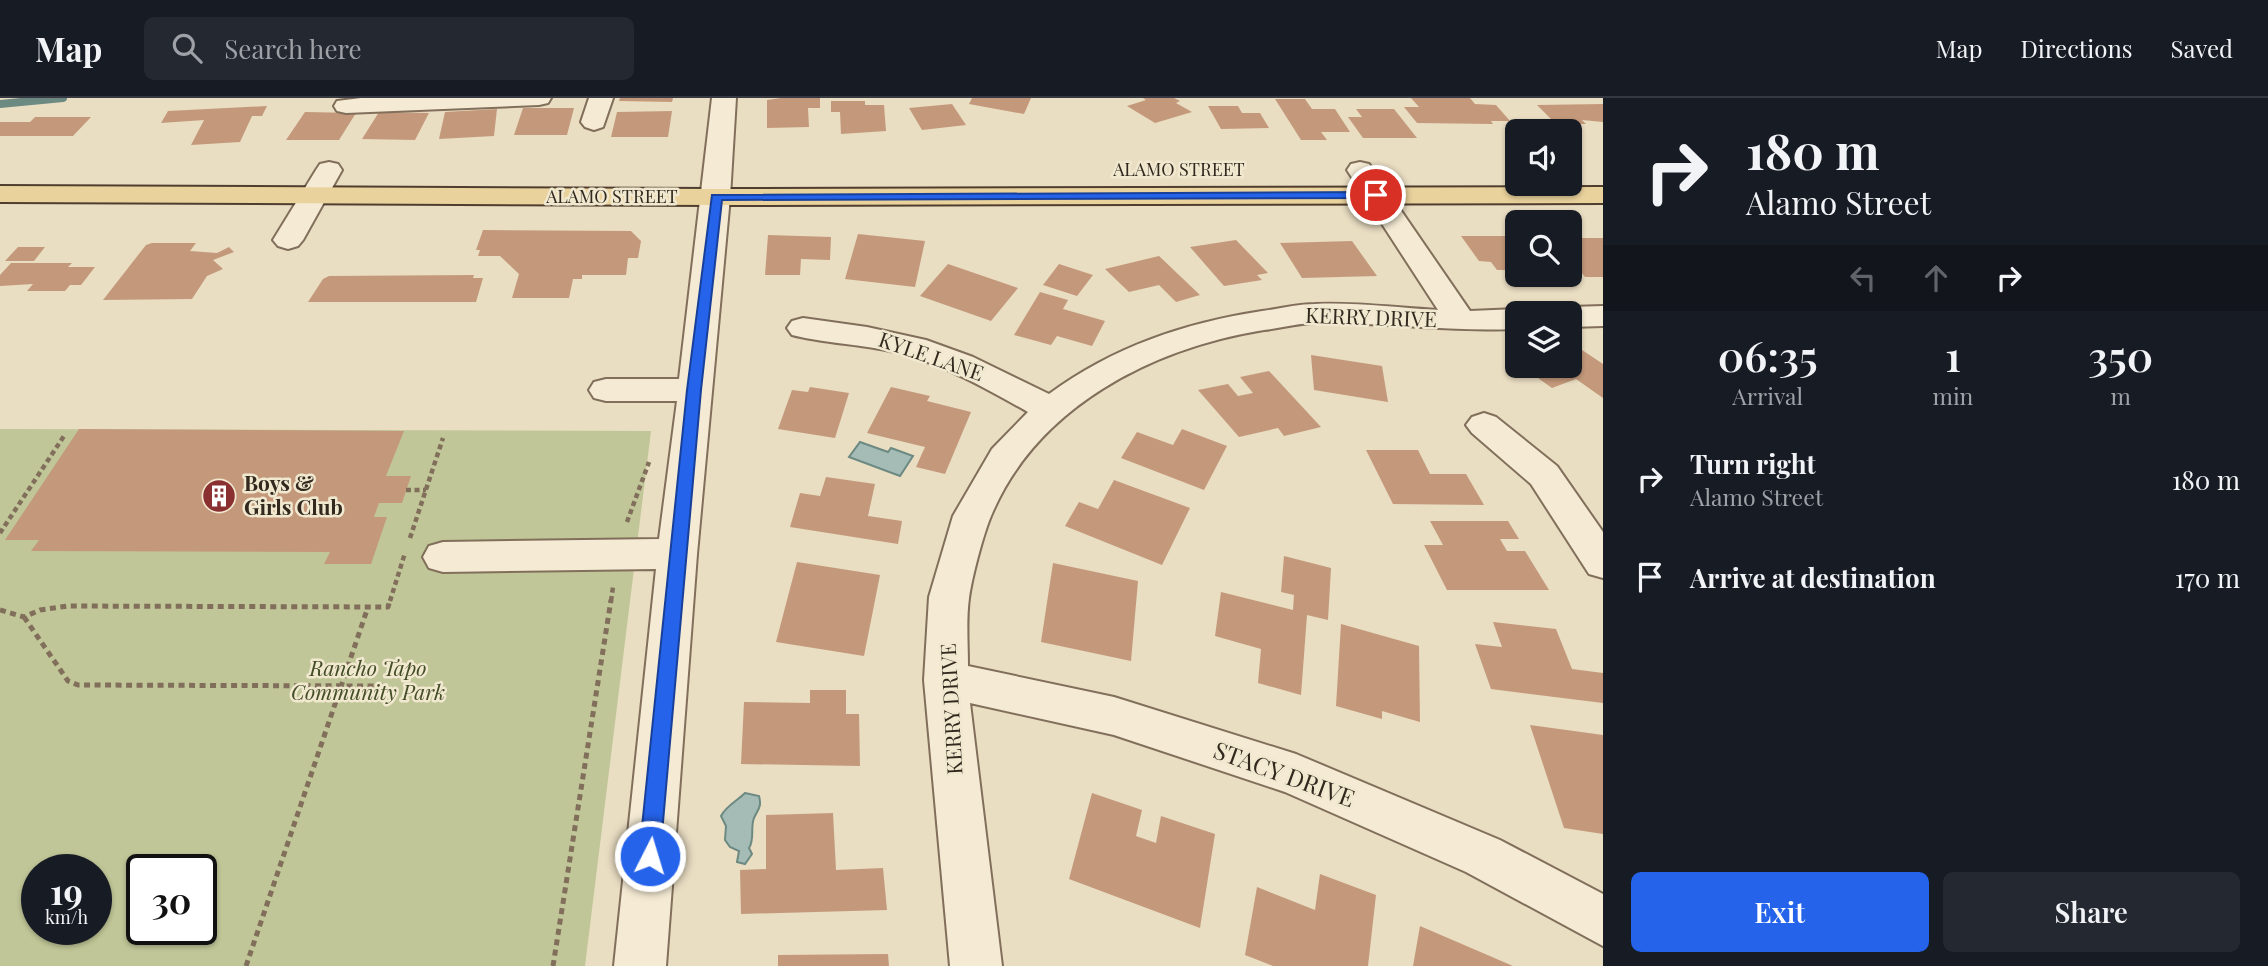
<!DOCTYPE html>
<style>
:root{--surface:#171b24;--page:#242831;--text:#f1f3f6;--muted:#9ea1a6;--line:#363941;--accent:#2563eb}
body{margin:0;font-family:"Playfair Display",serif;background:var(--page);color:var(--text);height:100vh;display:flex;flex-direction:column;font-size:26px;white-space:nowrap}
*{box-sizing:border-box;margin:0}
p{font-size:23px;color:var(--muted)}
.icon{flex:none;width:38px;height:38px;fill:none;stroke:currentColor;stroke-width:2;stroke-linecap:round;stroke-linejoin:round}
.map{position:relative;flex:1;overflow:hidden}
.details{display:flex;flex-direction:column;background:var(--surface);width:665px}
.details>*{flex:none}
.hud{background:#171b24;color:var(--text);overflow:hidden}
.controls{position:absolute;left:1505px;top:21px;display:grid;gap:14px}
.controls a{display:grid;place-items:center;width:77px;height:77px;border-radius:10px;background:var(--surface);box-shadow:0 2px 5px #0004;font-size:35px}
.speed{position:absolute;left:21px;top:756px;display:flex;gap:14px;font-size:35px;font-weight:700;text-align:center}
.speed>*{display:grid;place-content:center;width:91px;height:91px;border-radius:50%;background:var(--surface);box-shadow:0 2px 5px #0004;line-height:1}
.speed small{font-size:18px;font-weight:400}
.speed .limit{border:4px solid #111;border-radius:10px;background:#fff;color:#111}
.pin{position:absolute;display:grid;place-items:center;width:60px;height:60px;color:#fff;margin:-30px;border:4px solid #fff;border-radius:50%;box-shadow:0 2px 7px #0007}
.me{position:absolute;width:77px;margin:-38px;rotate:5deg;stroke-linejoin:round;filter:drop-shadow(0 0 5px #0008)}
.turn{display:flex;align-items:center;gap:24px;height:147px;padding:0 28px;font-size:32px}
.turn .icon{width:91px;height:91px;stroke-width:2.5}
.turn b{display:block;font-size:49px;line-height:60px}
.lanes{display:flex;align-items:center;height:66px;padding:0 28px;background:#0003;justify-content:center;gap:35px;direction:ltr}
.lanes .off{opacity:.35}
.eta{display:flex;justify-content:space-evenly;align-items:center;height:119px;text-align:center}
.eta b{font-size:42px;font-weight:600;line-height:49px}
.button{display:flex;gap:14px;margin-top:auto;padding:14px 28px}
.button a{flex:1;height:80px;border-radius:10px;background:var(--accent);color:#fff;font-size:28px;font-weight:600;line-height:80px;text-align:center}
.button a+a{background:var(--page);color:var(--text)}
ul{padding:0;list-style:none}
li{display:flex;align-items:center;gap:21px;height:98px;padding:0 28px}
li div{flex:1}
li b{display:block;font-size:26px}
li em{font-style:normal}
header{display:flex;align-items:center;gap:42px;box-sizing:border-box;height:98px;padding:0 35px;background:var(--surface);border-bottom:2px solid var(--line)}
header strong{font-size:33px}
nav{display:flex;gap:38px;margin-inline-start:auto;font-size:24px}
.search{width:490px;height:63px;background:var(--page);display:flex;align-items:center;gap:18px;box-sizing:border-box;padding:0 24px;border-radius:10px;color:var(--muted);font-size:26px}
main{display:flex;flex:1;min-height:0}
.map>svg:first-child{display:block}
.green{fill:#c0c697;fill-rule:evenodd}
.water{fill:#a4bcb5;stroke:#6c8982;stroke-width:2}
.lines{fill:none;stroke-linecap:round;stroke-linejoin:round}
.stream{stroke:#6c8982;stroke-width:8}
.building{fill:#c4997b}
.minor-casing{stroke:#816f5b;stroke-width:4}
.major-casing{stroke:#4f3e2f;stroke-width:4}
.path-far1{stroke:#816f5b;stroke-width:4.5;stroke-dasharray:5 3.5;stroke-linecap:butt}
.path{stroke:#816f5b;stroke-width:5;stroke-dasharray:6 4.5;stroke-linecap:butt}
.minor{fill:#f5ebd4;fill-rule:evenodd}
.major{fill:#ead29c;fill-rule:evenodd}
.route{fill:#2563eb;stroke:#184099;stroke-width:2}
.labels{text-anchor:middle;stroke-width:5;stroke-linejoin:round;paint-order:stroke}
.far-street-label{font-size:18px;fill:#32281e;stroke:#f1e8d0}
.street-label{font-size:21px;fill:#32281e;stroke:#f1e8d0}
.poi-label{font-size:21px;font-weight:bold;fill:#32281e;stroke:#f1e8d0;text-anchor:start}
.park-label{font-size:21px;font-style:italic;fill:#434d26;stroke:#f1e8d0}
.near-street-label{font-size:24px;fill:#32281e;stroke:#f1e8d0}
</style>
<header>
<strong>Map</strong>
<div class="search"><svg class="icon" aria-label="search" viewBox="0 0 24 24"><circle cx="10" cy="10" r="6"/><path d="M15 15l6 6"/></svg>Search here</div>
<nav><a>Map</a><a>Directions</a><a>Saved</a></nav>
</header>
<main>
<div class="map">
<svg width="1603" height="868" viewBox="0 0 1603 868">
<rect width="100%" height="100%" fill="#e9ddc2"/>
<path class="green" d="M0 331 651 333 585 868H0ZM37 772H96V831H37ZM142 772H201V831H142Z"/>
<path class="water" d="M860 344 888 354 891 350 913 358 900 378 849 359Z
M745 695 759 698C762 709 758 711 754 720 750 730 755 741 749 750L752 756 745 766 737 764 739 753 730 749 725 742 726 728 721 718C726 708 737 703 745 695Z"/>
<g class="lines">
<path class="stream" d="M0 6 63 0"/>
</g>
<path class="building" d="M620 0H673L672 4 619 3Z
M781 0H820V10H808L809 29 767 30V2Z
M972 0H1031L1024 16 969 6Z
M1143 0H1174L1180 3 1176 5 1192 14 1155 25 1127 8 1146 2Z
M1411 0H1470L1475 6 1496 7 1510 23H1491L1493 26 1417 25 1404 9H1419Z
M1275 1H1305L1312 11H1335L1350 34H1321L1327 42H1301Z
M831 3H865V7H884L886 33 841 36 840 14H831Z
M952 6 966 27 922 32 909 10Z
M1603 6V24L1582 22 1586 26H1556L1537 7Z
M267 8 262 18H252L240 44 191 47 204 22 161 25 168 13Z
M1208 8H1238L1242 15H1260L1269 30 1221 31Z
M523 10H574L567 37H514Z
M497 11 494 38 439 41 445 14Z
M1356 11H1394L1417 40H1363L1348 19H1362Z
M672 13 668 39H611L617 14Z
M305 14 356 15 339 42H286Z
M379 14 429 15 415 42 362 41Z
M35 19H91L73 38H0V24H30Z
M483 132 631 133 641 143 638 160H628L626 177H582V181H573L569 200H512L519 176 500 158H478L480 152H476Z
M858 136 925 143 915 189 845 181Z
M768 137 831 139 830 162 801 161 800 177H765Z
M1461 138H1517V172H1497L1491 164 1479 163Z
M1570 140H1603V179H1585L1570 160Z
M1236 142 1268 175 1257 177 1262 182 1224 188 1190 149Z
M1352 143 1377 178 1302 180 1280 145Z
M152 145H196L190 153 217 155 229 149 234 154 213 162 223 171 207 178 192 201 103 202 146 147Z
M18 149H45L34 163H5Z
M1159 158 1200 197 1176 204 1159 187 1129 194 1105 171Z
M11 165H72L68 169H95L81 187H70L65 193H27L33 186 0 188V177Z
M948 166 1018 190 991 223 920 198Z
M1059 166 1093 177 1077 198 1043 187Z
M474 177 473 180H483L476 204H308L323 181 329 178Z
M1520 177H1557L1561 181 1523 180Z
M1040 194 1068 202 1063 211 1105 223 1092 248 1057 238 1051 247 1014 237Z
M1579 250 1603 266V300L1576 281 1552 290 1524 270 1570 268V253Z
M1311 257 1382 268 1388 304 1314 292Z
M1269 273 1321 329 1284 338 1278 330 1239 339 1198 292 1228 286 1238 298 1253 295 1240 279Z
M810 289 849 295 835 340 778 331 792 292 808 294Z
M891 289 930 298 927 303 971 314 945 376 916 369 925 349 867 335Z
M79 331 404 333 386 378H411L402 405H379L374 419H387L371 466H324L330 454 31 453 39 442H5Z
M1182 331 1227 348 1204 392 1121 360 1137 334 1173 347Z
M1366 352H1418L1430 376H1466L1484 407 1393 406Z
M826 379 875 386 868 418 902 423 898 446 790 429 800 395 820 398Z
M1114 382 1190 410 1162 467 1065 428 1079 404 1098 411Z
M1430 423H1508L1519 441H1500L1507 453H1525L1549 492H1447L1424 447H1443Z
M1284 458 1331 470 1328 522 1307 517 1301 597 1258 585 1261 551 1215 538 1221 494 1293 512 1294 497 1281 494Z
M797 464 880 477 864 558 776 544Z
M1053 465 1138 483 1131 563 1041 544Z
M1493 524 1556 531 1572 571 1603 575V605L1491 591 1475 546 1502 549Z
M1341 526 1419 548 1420 624 1382 613V621L1336 608Z
M810 592H846V616H859L860 668 741 666 744 604 810 605Z
M1530 627 1603 637V736L1564 730Z
M1092 695 1142 712 1136 738 1156 745 1161 718 1215 736 1200 830 1069 781Z
M833 715 836 772 883 770 887 812 741 816 740 772 766 771V717Z
M1320 776 1376 797 1368 868H1273L1245 857 1257 789 1315 812Z
M1420 828 1513 868H1413Z
M888 856 889 868H778V857Z"/>
<g class="lines">
<g class="minor-casing">
<path id="minor" d="M551 0 548 5 539 7 346 15 337 13 334 8 337 3 361 0Z
M589 0H613L603 29 594 32 585 29 581 24Z
M712 0H736L730 99 697 456 666 868H614L656 471 443 474 429 470 423 459 429 448 443 444 659 441 677 303H606L594 300 589 292 594 284 606 281H679Z
M329 64 338 66 342 72 303 142 298 148 288 151 278 148 273 142 316 72 320 66Z
M1360 64 1369 66 1470 213 1517 211 1528 214 1517 215V231C1450 234 1383 224 1316 225 1299 225 1281 230 1264 232 1153 250 1037 308 991 418 983 437 972 479 969 500 966 522 968 546 968 568L1114 599 1296 656 1500 742 1603 796V848L1466 774 1285 694 1114 637 970 605 1002 868H950L924 582 929 499 953 418 992 351 1028 314C987 291 945 267 899 255 864 246 827 246 792 237L787 230 792 223 803 220 867 229 926 242 973 259 1049 296C1113 249 1184 225 1262 213 1279 211 1297 206 1315 206 1355 204 1397 210 1438 212L1347 72 1351 66Z
M1603 208V228L1570 229V215H1557L1570 209Z
M1484 315 1496 319 1557 368 1603 434V480L1589 476 1531 386 1472 335 1466 327 1472 319Z"/>
</g>
<g class="major-casing">
<path id="major" d="M0 88 716 91 1603 89V105L716 107 0 104Z"/>
</g>
<path class="path-far1" d="M406 392H426
M627 424 649 364
M0 435 64 338
M410 440 443 340
M390 503 405 455
M611 503 613 489"/>
<path class="path" d="M0 512 24 519 40 512 68 508 388 509 390 502
M24 519 68 583 78 587 383 588
M246 868 368 509
M553 868 611 502"/>
<use href="#minor" class="minor"/>
<use href="#major" class="major"/>
</g>
<path class="route" d="M1376 94 1382 97 1380 100 722 102 701 292 660 758 657 765 650 768 642 765 639 758 687 292 712 97Z"/>
<defs>
<g id="building-disc" transform="scale(1.75)"><circle r="9.5" fill="#8b3031" stroke="#f1e8d0"/><path d="M-4-6H4V6H1V3H-1V6H-4ZM-2.5-4.3h1.7v1.8h-1.7ZM.8-4.3h1.7v1.8H.8ZM-2.5-1h1.7V.8h-1.7ZM.8-1h1.7V.8H.8Z" fill="#fff"/></g>
</defs>
<g fill-rule="evenodd">
<use href="#building-disc" x="219" y="398"/>
</g>
<g class="labels">
<g class="far-street-label">
<text x="1179" y="78">ALAMO STREET</text>
<text x="612" y="105">ALAMO STREET</text>
</g>
<g class="street-label">
<text transform="translate(1371 220) rotate(2)" y="7">KERRY DRIVE</text>
<text transform="translate(931 259) rotate(19)" y="7">KYLE LANE</text>
<text transform="translate(952 611) rotate(-93)" y="7">KERRY DRIVE</text>
</g>
<g class="poi-label">
<text x="244" y="393">Boys &amp;<tspan x="244" dy="24">Girls Club</tspan></text>
</g>
<g class="park-label">
<text x="368" y="578">Rancho Tapo<tspan x="368" dy="24">Community Park</tspan></text>
</g>
<g class="near-street-label">
<text transform="translate(1284 677) rotate(20)" y="8">STACY DRIVE</text>
</g>
</g>
</svg>
<div class="controls">
<a><svg class="icon" aria-label="sound" viewBox="0 0 24 24"><path d="M4 9h4l5-4v14l-5-4H4zM17 9q2 3 0 6"/></svg></a>
<a><svg class="icon" aria-label="search" viewBox="0 0 24 24"><circle cx="10" cy="10" r="6"/><path d="M15 15l6 6"/></svg></a>
<a><svg class="icon" aria-label="layers" viewBox="0 0 24 24"><path d="M12 4l9 5-9 5-9-5zM3 14l9 5 9-5"/></svg></a>
</div>
<div class="speed"><div>19<small>km/h</small></div><div class="limit">30</div></div>
<div class="pin" style="left:1376px;top:97px;background:#d93025"><svg class="icon" aria-label="arrive" viewBox="0 0 24 24"><path d="M6 21V4h12l-3 4 3 4H6"/></svg></div>
<svg class="me" style="left:650px;top:758px" viewBox="-20 -20 40 40"><circle r="17" fill="#2563eb" stroke="#fff" stroke-width="3"/><path d="M0-11L8 9 0 5-8 9z" fill="#fff"/></svg>
</div>
<section class="details">
<div class="hud">
<div class="turn"><svg class="icon" aria-label="right" viewBox="0 0 24 24"><path d="M7 20v-9h11M14 6l5 5-5 5"/></svg><div><b>180 m</b>Alamo Street</div></div>
<div class="lanes"><svg class="icon off" aria-label="left" viewBox="0 0 24 24"><path d="M17 20v-9H6M10 6l-5 5 5 5"/></svg><svg class="icon off" aria-label="ahead" viewBox="0 0 24 24"><path d="M12 20V5M6 11l6-6 6 6"/></svg><svg class="icon" aria-label="right" viewBox="0 0 24 24"><path d="M7 20v-9h11M14 6l5 5-5 5"/></svg></div>
</div>
<div class="eta">
<div><b>06:35</b><p>Arrival</p></div>
<div><b>1</b><p>min</p></div>
<div><b>350</b><p>m</p></div>
</div>
<ul>
<li><svg class="icon" aria-label="right" viewBox="0 0 24 24"><path d="M7 20v-9h11M14 6l5 5-5 5"/></svg><div><b>Turn right</b><p>Alamo Street</p></div><em>180 m</em></li>
<li><svg class="icon" aria-label="arrive" viewBox="0 0 24 24"><path d="M6 21V4h12l-3 4 3 4H6"/></svg><div><b>Arrive at destination</b></div><em>170 m</em></li>
</ul>
<div class="button"><a>Exit</a><a>Share</a></div>
</section>
</main>
